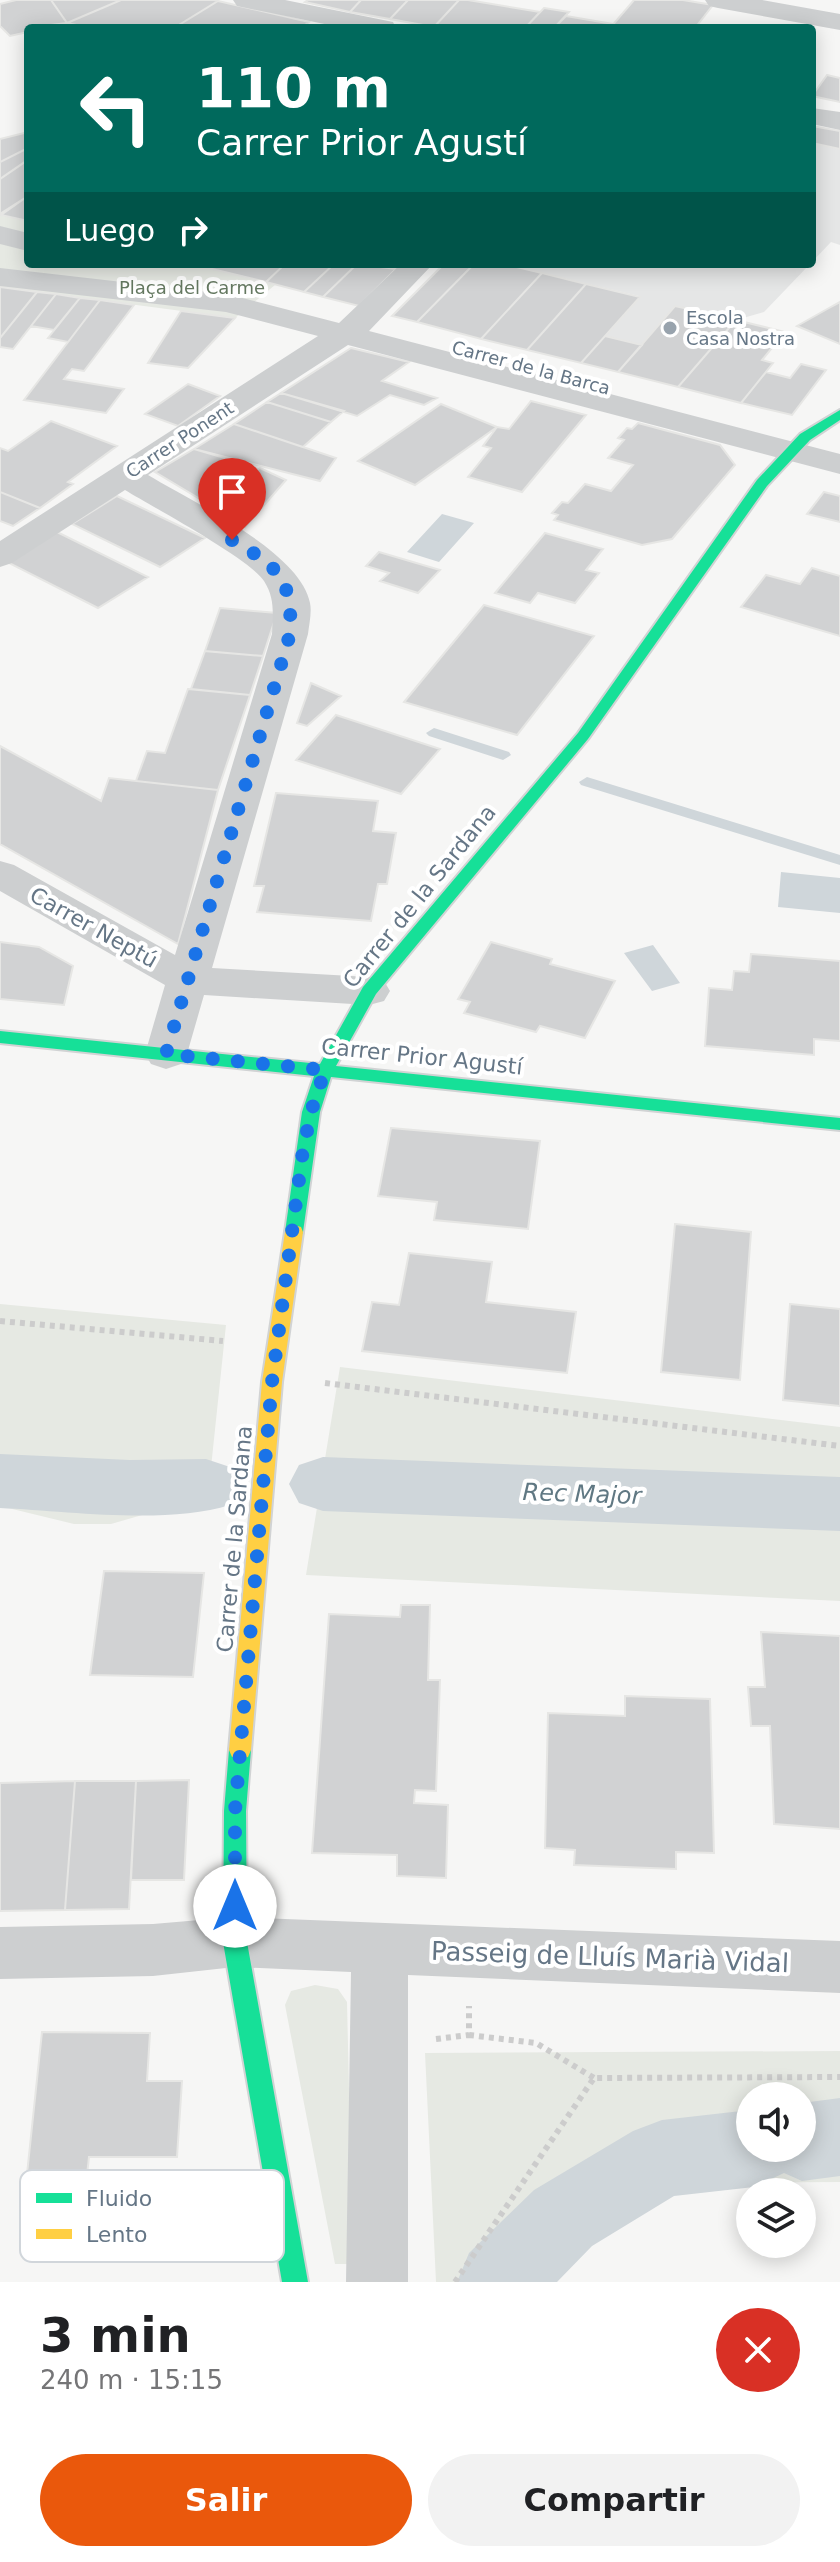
<!DOCTYPE html>
<html lang="es">
<meta charset="utf-8">
<style>
:root{--surface:#fff;--page:#f2f2f2;--text:#202124;--muted:#757577;--accent:#ea580c}
body{margin:0;font-family:"DejaVu Sans",sans-serif;background:var(--page);color:var(--text);height:100vh;display:flex;flex-direction:column;font-size:30px;white-space:nowrap}
*{box-sizing:border-box;margin:0}
p{font-size:26px;color:var(--muted)}
.icon{flex:none;width:44px;height:44px;fill:none;stroke:currentColor;stroke-width:2;stroke-linecap:round;stroke-linejoin:round}
.map{position:relative;height:2282px;overflow:hidden}
.panel{display:flex;flex-direction:column;background:var(--surface);flex:1}
.panel>*{flex:none}
.guide{position:absolute;left:24px;top:24px;width:792px;height:244px;border-radius:8px;box-shadow:0 4px 20px #0003;background:#00695c;color:#fff;overflow:hidden}
.buttons{position:absolute;left:736px;top:2082px;display:grid;gap:16px}
.buttons a{display:grid;place-items:center;width:80px;height:80px;border-radius:50%;background:var(--surface);box-shadow:0 4px 20px #0003;font-size:40px}
.pin{position:absolute;display:grid;place-items:center;width:68px;height:68px;color:#fff;margin:-82px -34px;border-radius:50% 50% 50% 0;rotate:-45deg;box-shadow:0 0 8px #0007}
.pin .icon{rotate:45deg}
.me{position:absolute;width:88px;margin:-44px;rotate:0deg;stroke-linejoin:round;filter:drop-shadow(0 0 6px #0008)}
.turn{display:flex;align-items:center;gap:28px;height:168px;padding:0 40px;font-size:36px}
.turn .icon{width:104px;height:104px;stroke-width:2.5}
.turn b{display:block;font-size:56px;line-height:68px}
.then{display:flex;align-items:center;height:76px;padding:0 40px;background:#0003;gap:16px;font-size:30px}
.round{display:grid;place-items:center;flex:none;width:84px;height:84px;border-radius:42px;background:var(--page)}
.summary{display:flex;align-items:center;justify-content:space-between;height:136px;padding:0 40px}
h1{font-size:48px;font-weight:600;line-height:60px}
.button{display:flex;gap:16px;margin-top:auto;padding:16px 40px}
.button a{flex:1;height:92px;border-radius:48px;background:var(--accent);color:#fff;font-size:32px;font-weight:600;line-height:92px;text-align:center}
.button a+a{background:var(--page);color:var(--text)}
.map>svg:first-child{display:block}
.built{fill:#e5e6e6}
.green{fill:#e6e9e3;fill-rule:evenodd}
.water{fill:#cfd6da}
.lines{fill:none;stroke-linecap:round;stroke-linejoin:round}
.stream{fill:#cfd6da;fill-rule:evenodd}
.canal{fill:#cfd6da;fill-rule:evenodd}
.building{fill:#d1d2d3;stroke:#e6e6e4;stroke-width:2}
.fast-casing{stroke:#d1d3d4;stroke-width:4}
.slow-casing{stroke:#d1d3d4;stroke-width:4}
.path{stroke:#ccc;stroke-width:6;stroke-dasharray:5 5;stroke-linecap:butt}
.street{fill:#cdcfd0;fill-rule:evenodd}
.fast{fill:#16e098;fill-rule:evenodd}
.slow{fill:#ffcf43;fill-rule:evenodd}
.route{stroke:#1a73e8;stroke-width:14;stroke-dasharray:0 25.2}
.poi-dot{fill:#98a3ad;stroke:#fff;stroke-width:3}
.labels{text-anchor:middle;stroke-width:8;stroke-linejoin:round;paint-order:stroke}
.far-park-label{font-size:18px;fill:#647860;stroke:#fff}
.far-poi-label{font-size:18px;fill:#657686;stroke:#fff;text-anchor:start}
.far-street-label{font-size:18px;fill:#657686;stroke:#fff}
.street-label{font-size:22px;fill:#657686;stroke:#fff}
.water-label{font-size:24px;font-style:italic;fill:#607883;stroke:#fff}
.near-street-label{font-size:26px;fill:#657686;stroke:#fff}
.key{fill:#fff;stroke:#d1d6db;stroke-width:2}
.key-label{font-size:22px;fill:#657686}
</style>
<div class="map">
<svg width="840" height="2282" viewBox="0 0 840 2282">
<rect width="100%" height="100%" fill="#f6f6f5"/>
<path class="built" d="M812 126 840 131V245L831 242 812 262Z
M504 264H810L764 312 736 320 678 387 581 363 639 296Z"/>
<path class="green" d="M0 214 28 221V264H193L275 285 235 318 0 287Z
M0 1304 226 1325 208 1496 111 1524H74L0 1506Z
M340 1367 840 1427V1601L306 1575Z
M315 1985 338 1989 347 2002 353 2264H335L285 2005 291 1991Z
M840 2051V2182L684 2183 620 2218 549 2282H436L425 2053ZM750 2096H802V2148H750Z"/>
<path class="water" d="M442 514 474 523 439 562 407 552Z
M781 872 840 878V913L778 907Z
M653 945 680 983 652 991 624 953Z"/>
<g class="lines">
<path class="stream" d="M434 728 509 752 511 755 503 760 429 736 426 733Z
M587 777 840 855V865L581 785 579 782Z"/>
<path class="canal" d="M0 1454 130 1460 206 1459 230 1467 240 1486 230 1505C167 1525 67 1511 0 1508Z
M323 1457 840 1477V1531L323 1511 299 1503 289 1484 299 1465Z
M840 2098V2176L802 2181 784 2173 754 2187 674 2196 592 2246 557 2282H457L469 2253 534 2190 633 2131 662 2120 750 2110V2148H802V2103Z"/>
</g>
<path class="building" d="M16 0H51L67 23 28 28V32L10 36 0 26V4Z
M51 0H121L67 23Z
M121 0H214L218 1 174 28H90L67 23Z
M308 0H361L350 12 305 2Z
M361 0H408L390 19 350 12Z
M408 0H459L434 27 390 19Z
M459 0H468L540 12 525 28 434 27Z
M634 0H683L713 5 695 28H610Z
M218 1 309 22 301 28H174Z
M544 8 569 12 554 28H525Z
M566 16 613 24 610 28H554Z
M827 75 840 78V102L812 96Z
M812 126 840 131V149L812 143Z
M28 132V148L0 162V139Z
M28 148V160L0 179V162Z
M26 161 28 196 0 214V179Z
M28 196V221L1 215Z
M213 264H285L266 282 208 268Z
M285 264H334L304 292 266 282Z
M334 264H357L323 297 304 292Z
M357 264 396 269 359 306 323 297Z
M444 264H474L417 322 392 316Z
M474 264H504L542 273 481 339 417 322Z
M542 273 586 284 527 350 481 339Z
M586 284 640 297 581 363 527 350Z
M0 287 37 292 0 338Z
M37 292 56 294 13 349 0 347V338Z
M56 294 80 298 54 330 31 326Z
M80 298 100 300 68 342 48 338Z
M100 300 134 305 84 371 72 369 64 379 124 389 106 413 24 400Z
M840 302V344L797 326 829 308Z
M675 306 736 320 678 387 618 372Z
M181 311 235 318 188 368 148 363Z
M736 320 785 332 762 360 773 363 741 403 678 387Z
M605 336 642 345 618 372 581 363Z
M351 348 409 362 382 381 437 398 424 405 390 395 357 416 281 393Z
M801 364 826 370 792 415 741 403 766 372 790 378Z
M188 384 220 396 178 426 145 414Z
M281 393 344 411 331 422 267 402Z
M531 401 586 415 522 492 468 477 491 448 483 446 497 427 509 429Z
M267 402 331 422 303 447 234 424Z
M441 404 497 427 415 485 358 461Z
M51 421 117 446 68 482 73 484 40 508 0 492V448L8 451Z
M638 423 720 445 735 465 672 539 642 545 554 520 558 515 552 513 562 502 568 503 585 484 611 491 633 465 608 458 624 440 618 438 627 428 632 429Z
M234 424 336 458 320 481 194 449Z
M194 449 245 464 235 470 246 476 205 502 155 472Z
M260 468 286 480 245 527 205 502Z
M0 492 40 508 13 526 0 521Z
M824 492 840 496V522L807 514Z
M117 496 205 538 160 567 72 524Z
M55 531 148 577 98 608 5 561Z
M545 533 603 549 586 570 599 573 575 603 538 593 530 603 495 593Z
M379 552 440 570 418 593 380 581 389 573 366 566Z
M812 568 840 576V636L741 607 766 575 800 584Z
M484 605 594 636 517 735 404 702Z
M220 608 277 613 263 656 205 651Z
M205 651 263 656 250 695 191 689Z
M311 683 341 696 307 726 297 723Z
M188 689 250 695 218 790 136 781 147 751 165 753Z
M336 715 440 749 401 794 296 760Z
M0 746 101 801 109 778 218 790 178 944 0 844Z
M276 793 378 801 373 831 396 833 387 884H378L371 921 257 912 264 886H254Z
M0 942 39 947 73 966 64 1005 0 999Z
M491 942 552 959 550 964 615 981 585 1038 540 1026 536 1032 464 1013 470 1002 458 999Z
M751 954 840 961V1041L814 1039V1055L705 1046 709 988 732 990 734 971 749 972Z
M391 1128 540 1141 528 1229 434 1220 437 1202 378 1196Z
M675 1224 751 1232 740 1380 661 1372Z
M409 1253 492 1262 486 1302 576 1312 567 1373 362 1351 372 1302 399 1305Z
M790 1304 840 1309V1406L783 1400Z
M104 1571 204 1573 193 1677 90 1675Z
M401 1605H430L428 1680H440L436 1791 415 1790 414 1803 448 1805 446 1878 397 1876V1855L312 1853 329 1614 400 1617Z
M761 1632 840 1636V1829L774 1824 770 1726H751L748 1687H765Z
M625 1696 710 1699 714 1853 676 1852V1869L574 1865 575 1850 545 1848 548 1713 625 1716Z
M189 1780 184 1880H131L136 1781Z
M75 1781 65 1910 0 1911V1783Z
M75 1781H136L129 1909 65 1910Z
M42 2032 150 2033 147 2081H182L177 2157H89L87 2175 27 2174Z"/>
<g class="lines">
<g class="fast-casing">
<path id="fast" d="M840 410V420L810 440 767 486 588 739 376 994 336 1066 840 1118V1130L331 1077 320 1112 303 1232 301 1237H287L285 1232 302 1112 314 1076 0 1043V1031L320 1064 363 987 578 733 757 480 800 434Z
M240 1741 248 1743 251 1750 246 1811 247 1942 308 2282H282L223 1942 224 1811 229 1750 232 1743Z"/>
</g>
<g class="slow-casing">
<path id="slow" d="M294 1225 301 1227 303 1232 282 1382 251 1750 248 1757 240 1759 232 1757 229 1750 262 1382 285 1232 287 1227Z"/>
</g>
<path class="path" d="M0 1321 223 1341
M325 1383 840 1446
M469 2035 536 2043 594 2078
M436 2039 469 2035V2006
M455 2282 594 2078 840 2077"/>
<path class="street" d="M233 0H285L393 22 396 28H344L237 6Z
M705 0H762L840 14V30L718 8 709 6Z
M812 108 840 112V130L812 124Z
M0 226 28 233V251L0 244Z
M401 264H433L369 331 840 454V474L348 345 148 475C192 502 300 551 310 603 312 612 309 625 308 634L212 968 369 977 384 981 390 991 384 1001 369 1005 204 995 187 1054 181 1064 166 1069 151 1064 145 1054 165 985 0 891V861L14 865 175 955 272 634C273 614 275 598 264 581 250 559 153 507 125 490L12 563 0 567V541L318 336 226 312 0 286V268L227 294 339 323Z
M235 1917 840 1941V1993L408 1975V2282H346L351 1972 235 1967 153 1976 0 1979V1927L153 1924Z"/>
<use href="#fast" class="fast"/>
<use href="#slow" class="slow"/>
</g>
<g class="lines">
<path class="route" d="M232 540C278 567 293 578 290 634L166 1054 325 1070 311 1112 303 1150 272 1382 235 1811V1906"/>
</g>
<circle class="poi-dot" cx="670" cy="328" r="8"/>
<g class="labels">
<g class="far-park-label">
<text x="192" y="294">Plaça del Carme</text>
</g>
<g class="far-poi-label">
<text x="686" y="324">Escola<tspan x="686" dy="21">Casa Nostra</tspan></text>
</g>
<g class="far-street-label">
<text transform="translate(531 368) rotate(15)" y="6">Carrer de la Barca</text>
<text transform="translate(180 440) rotate(-33)" y="6">Carrer Ponent</text>
</g>
<g class="street-label">
<text transform="translate(419 896) rotate(-51)" y="8">Carrer de la Sardana</text>
<text transform="translate(94 927) rotate(29)" y="8">Carrer Neptú</text>
<text transform="translate(422 1056) rotate(6)" y="8">Carrer Prior Agustí</text>
<text transform="translate(234 1539) rotate(-85)" y="8">Carrer de la Sardana</text>
</g>
<g class="water-label">
<text transform="translate(582 1494) rotate(2)" y="8">Rec Major</text>
</g>
<g class="near-street-label">
<text transform="translate(610 1957) rotate(2)" y="9">Passeig de Lluís Marià Vidal</text>
</g>
</g>
<rect x="20" y="2170" width="264" height="92" rx="12" class="key"/>
<rect x="36" y="2193" width="36" height="10" fill="#16e098"/>
<rect x="36" y="2229" width="36" height="10" fill="#ffcf43"/>
<g class="key-label">
<text x="86" y="2206">Fluido</text>
<text x="86" y="2242">Lento</text>
</g>
</svg>
<div class="buttons">
<a><svg class="icon" aria-label="sound" viewBox="0 0 24 24"><path d="M4 9h4l5-4v14l-5-4H4zM17 9q2 3 0 6"/></svg></a>
<a><svg class="icon" aria-label="layers" viewBox="0 0 24 24"><path d="M12 4l9 5-9 5-9-5zM3 14l9 5 9-5"/></svg></a>
</div>
<div class="pin" style="left:232px;top:540px;background:#d93025"><svg class="icon" aria-label="arrive" viewBox="0 0 24 24"><path d="M6 21V4h12l-3 4 3 4H6"/></svg></div>
<svg class="me" style="left:235px;top:1906px" viewBox="-20 -20 40 40"><circle r="19" fill="#fff"/><path d="M0-13L10 11 0 6-10 11z" fill="#1a73e8"/></svg>
<div class="guide">
<div class="turn"><svg class="icon" aria-label="left" viewBox="0 0 24 24"><path d="M17 20v-9H6M10 6l-5 5 5 5"/></svg><div><b>110 m</b>Carrer Prior Agustí</div></div>
<div class="then">Luego<svg class="icon" aria-label="right" viewBox="0 0 24 24"><path d="M7 20v-9h11M14 6l5 5-5 5"/></svg></div>
</div>
</div>
<section class="panel">
<div class="summary"><div><h1>3 min</h1><p>240 m · 15:15</p></div><a class="round" style="background:#d93025;color:#fff"><svg class="icon" aria-label="close" viewBox="0 0 24 24"><path d="M6 6l12 12M18 6L6 18"/></svg></a></div>
<div class="button"><a>Salir</a><a>Compartir</a></div>
</section>
